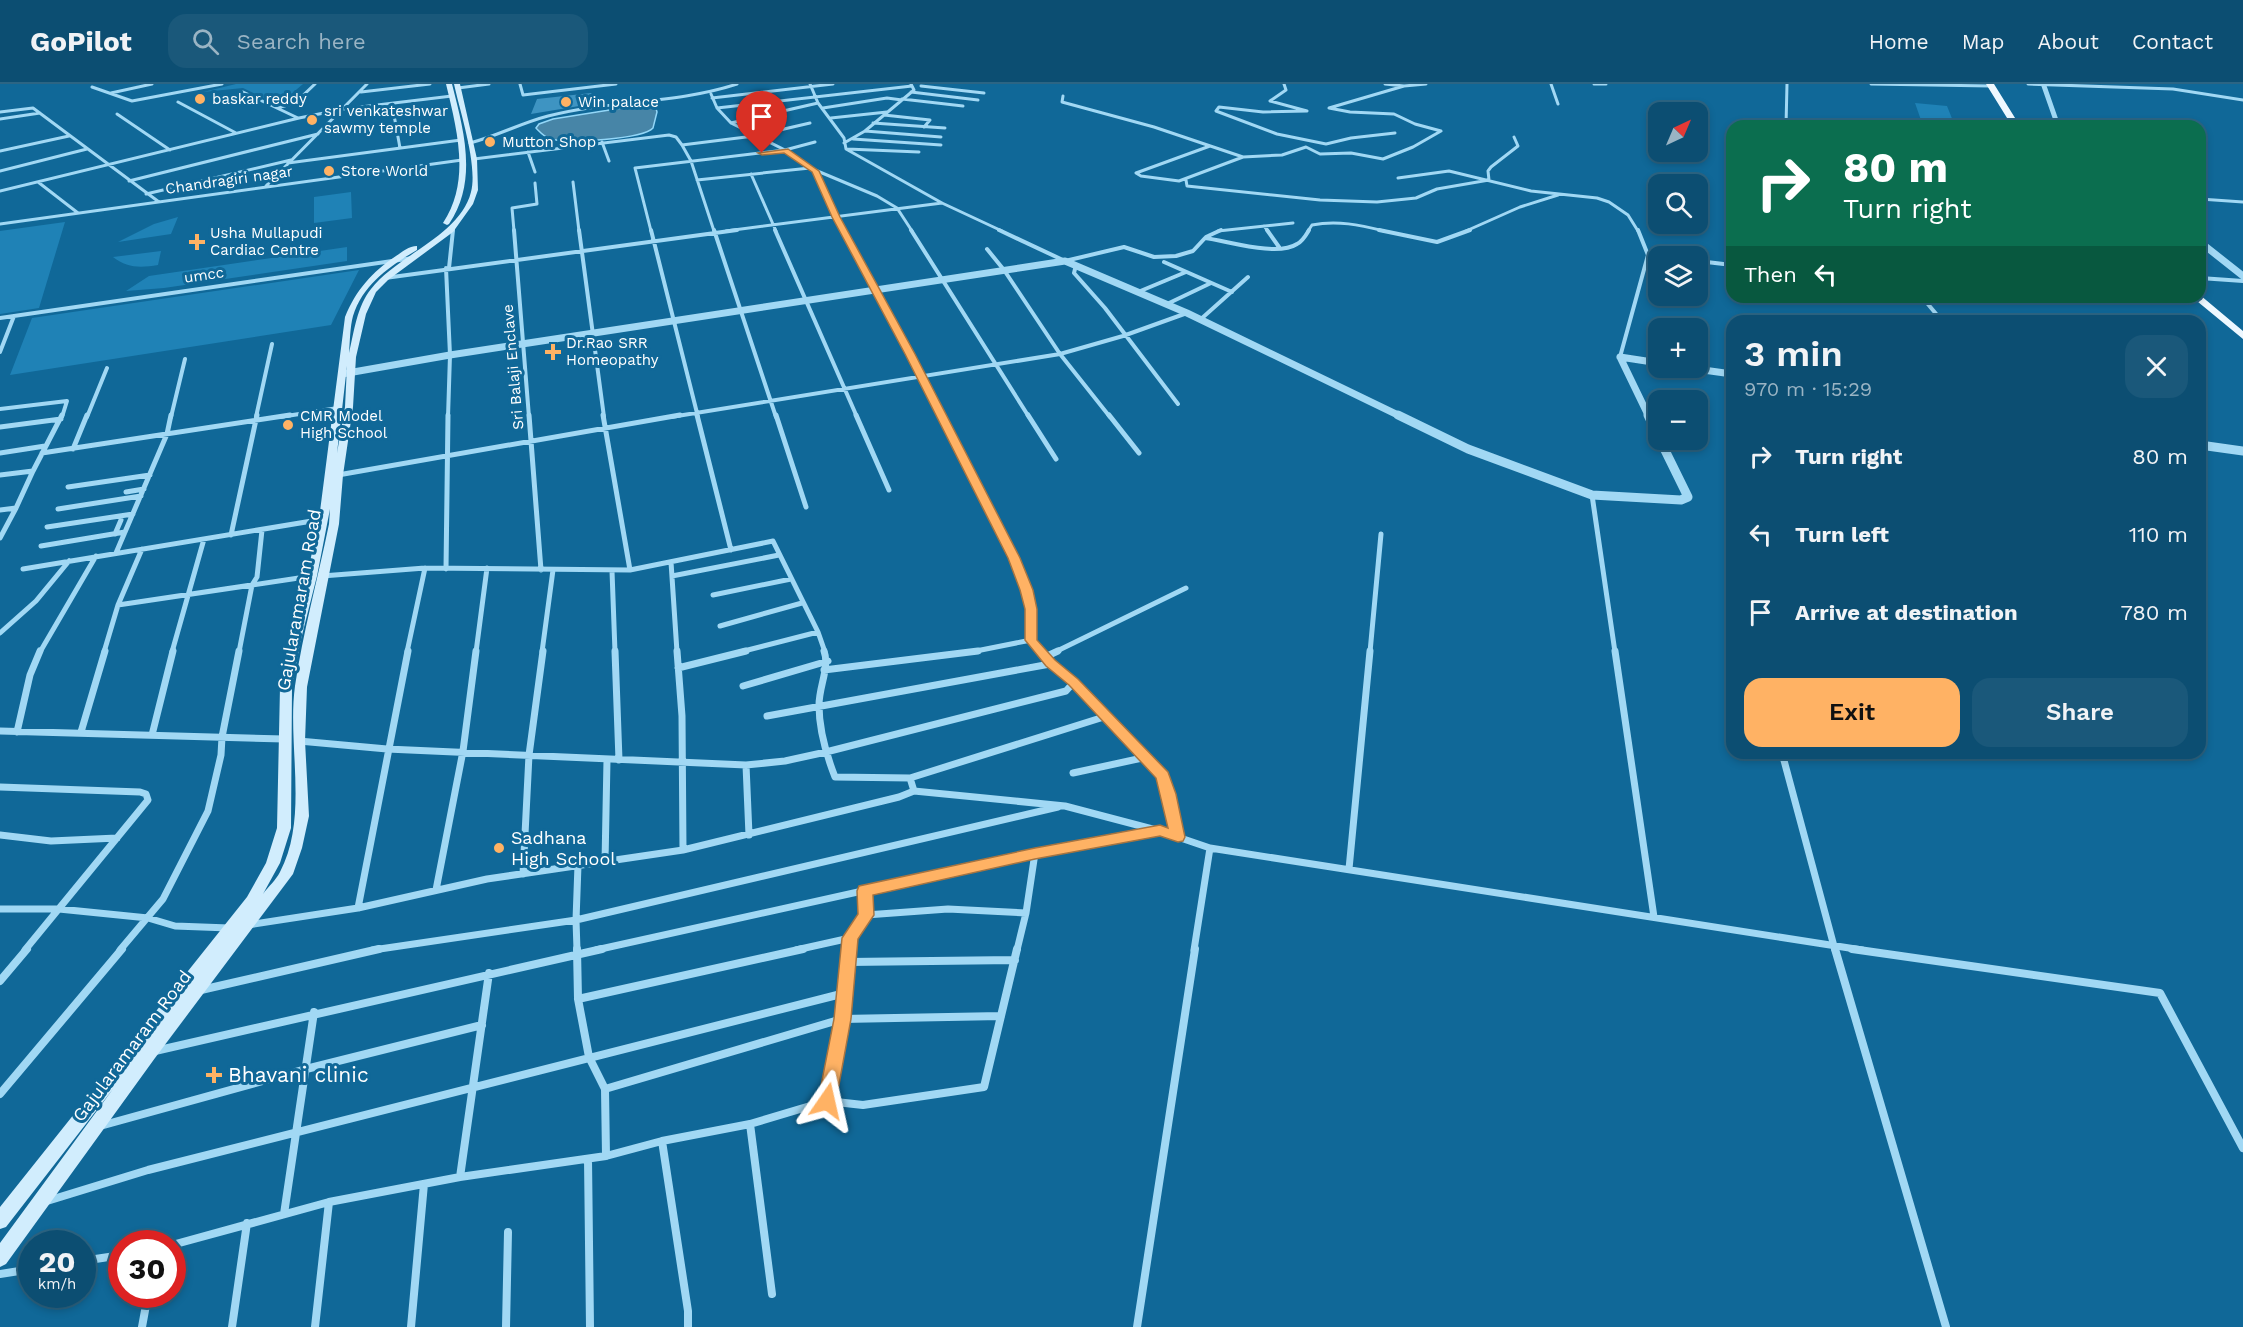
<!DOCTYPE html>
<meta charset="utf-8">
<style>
:root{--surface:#0c4e72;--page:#1a587a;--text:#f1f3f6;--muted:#9ab4c4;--line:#2c6584;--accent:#ffb264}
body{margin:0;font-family:"Work Sans",sans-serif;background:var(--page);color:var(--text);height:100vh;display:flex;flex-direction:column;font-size:22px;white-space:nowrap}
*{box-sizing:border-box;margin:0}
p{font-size:20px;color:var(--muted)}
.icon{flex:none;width:33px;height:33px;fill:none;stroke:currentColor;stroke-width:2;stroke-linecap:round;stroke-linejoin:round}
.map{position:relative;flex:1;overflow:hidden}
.side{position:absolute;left:1726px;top:231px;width:480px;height:444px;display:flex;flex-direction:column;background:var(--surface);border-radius:18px;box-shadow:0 3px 9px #0003,0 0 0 2px var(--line)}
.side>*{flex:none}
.hud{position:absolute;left:1726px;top:36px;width:480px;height:183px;border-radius:18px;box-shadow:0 3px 9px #0003,0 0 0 2px var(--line);background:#0b6e4f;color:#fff;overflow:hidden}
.needle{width:39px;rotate:44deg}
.controls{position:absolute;left:1648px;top:18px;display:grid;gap:12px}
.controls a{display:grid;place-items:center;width:60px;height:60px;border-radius:12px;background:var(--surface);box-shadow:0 3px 9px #0003,0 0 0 2px var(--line);font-size:30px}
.speed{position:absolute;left:18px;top:1146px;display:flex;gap:12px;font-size:30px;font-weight:700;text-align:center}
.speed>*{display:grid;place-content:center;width:78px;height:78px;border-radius:50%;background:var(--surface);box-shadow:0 3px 9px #0003,0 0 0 2px var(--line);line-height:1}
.speed small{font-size:15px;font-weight:400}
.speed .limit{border:9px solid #d22;background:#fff;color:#111}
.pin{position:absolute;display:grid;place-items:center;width:51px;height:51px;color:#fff;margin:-62px -26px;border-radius:50% 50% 50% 0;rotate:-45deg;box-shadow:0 0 6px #0007}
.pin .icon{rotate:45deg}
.me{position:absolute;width:66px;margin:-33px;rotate:11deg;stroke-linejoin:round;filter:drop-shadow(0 0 4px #0008)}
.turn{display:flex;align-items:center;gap:21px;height:126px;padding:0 18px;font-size:27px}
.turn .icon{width:78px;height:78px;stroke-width:2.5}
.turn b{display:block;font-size:42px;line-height:51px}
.then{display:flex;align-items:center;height:57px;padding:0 18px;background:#0003;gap:12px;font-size:22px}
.round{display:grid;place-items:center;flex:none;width:63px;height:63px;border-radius:18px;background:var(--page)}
.headline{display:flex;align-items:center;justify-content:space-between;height:102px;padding:0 18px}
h1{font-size:36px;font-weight:600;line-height:45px}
.primary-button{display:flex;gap:12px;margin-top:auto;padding:12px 18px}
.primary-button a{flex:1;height:69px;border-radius:18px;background:var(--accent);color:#111;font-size:24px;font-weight:600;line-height:69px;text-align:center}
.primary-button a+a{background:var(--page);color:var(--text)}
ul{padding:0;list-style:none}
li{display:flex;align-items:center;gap:18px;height:78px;padding:0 18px}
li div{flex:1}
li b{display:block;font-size:22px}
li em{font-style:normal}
header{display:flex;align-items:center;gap:36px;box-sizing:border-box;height:84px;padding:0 30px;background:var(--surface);border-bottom:2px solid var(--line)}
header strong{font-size:28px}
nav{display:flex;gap:33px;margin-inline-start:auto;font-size:21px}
.search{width:420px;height:54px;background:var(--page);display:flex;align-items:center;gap:15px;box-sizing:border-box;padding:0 21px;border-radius:18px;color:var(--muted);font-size:22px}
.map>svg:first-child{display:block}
.green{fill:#1f82b6}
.water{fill:#4785a7;stroke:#93d7f8;stroke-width:1.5}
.building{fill:#3e94c2}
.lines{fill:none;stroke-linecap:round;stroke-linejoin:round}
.minor-far4{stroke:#a1d8f4;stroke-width:3}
.minor-far3{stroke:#a1d8f4;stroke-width:4}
.minor-far2{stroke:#a1d8f4;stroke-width:5}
.minor-far1{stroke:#a1d8f4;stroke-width:7}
.minor{stroke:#a1d8f4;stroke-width:8}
.tertiary-far2{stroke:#a1d8f4;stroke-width:5}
.tertiary-far1{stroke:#a1d8f4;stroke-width:7}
.tertiary{stroke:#a1d8f4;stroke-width:9}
.secondary{fill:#d1edfd;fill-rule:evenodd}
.primary{fill:#eef8ff;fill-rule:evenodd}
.route{fill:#ffb264;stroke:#a67441;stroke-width:1.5}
.poi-dot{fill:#ffb264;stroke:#106898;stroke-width:2}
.labels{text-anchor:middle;stroke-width:6;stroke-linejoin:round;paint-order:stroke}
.far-poi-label{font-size:15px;fill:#fff;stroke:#106898;text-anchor:start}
.far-street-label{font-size:15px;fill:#fff;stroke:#106898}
.street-label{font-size:18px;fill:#fff;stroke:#106898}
.poi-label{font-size:18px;fill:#fff;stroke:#106898;text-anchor:start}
.near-poi-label{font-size:21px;fill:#fff;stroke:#106898;text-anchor:start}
</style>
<header>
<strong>GoPilot</strong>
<div class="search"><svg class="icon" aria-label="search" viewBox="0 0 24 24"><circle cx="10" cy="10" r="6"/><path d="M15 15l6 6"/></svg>Search here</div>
<nav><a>Home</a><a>Map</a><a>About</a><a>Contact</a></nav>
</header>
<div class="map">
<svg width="2243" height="1243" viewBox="0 0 2243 1243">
<rect width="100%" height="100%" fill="#106898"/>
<path class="green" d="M236 0H303L283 17 272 18 243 4 203 8Z
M1915 19 1947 22 1955 42 1922 39Z
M351 108 352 134 314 139V113Z
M178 133 171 150 118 158 154 140Z
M65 138 39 224 0 230V147Z
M347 163V177L164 204 126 207 149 192Z
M161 167 158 181C140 184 127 184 113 173Z
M359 186 331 241 10 291 32 234Z"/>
<path class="water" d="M647 20 655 21 657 28 653 44C643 55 567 60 551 55 544 53 541 49 536 44L539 40 553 35Z"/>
<path class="building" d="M591 9 597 19 531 30 537 15Z"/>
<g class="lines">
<path class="minor-far4" d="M520 0 523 11 616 0
M810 0 818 19 844 54 846 65 942 119 1002 147
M1284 0 1286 6 1270 17 1307 27 1263 28 1219 23 1216 27 1277 50 1326 60 1351 54 1395 49
M1385 0 1404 2 1426 0
M1551 0 1558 20
M1594 0H1606
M1871 0 1990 2
M2028 0 2173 5 2243 16
M921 2 984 9
M92 3 132 17 222 0
M458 4 489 0
M243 8 298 34
M361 8 430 0
M911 8 978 16
M111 9 152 0
M711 10 717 24 731 39
M1063 12 1062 18 1154 43 1243 73 1282 71 1306 63 1320 70 1351 69 1383 75 1413 63 1441 47 1415 40 1394 30 1350 28 1329 24 1404 2
M712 14 833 0
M902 15 963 22
M178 18 236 49
M818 19 731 39 785 66 815 86 877 112 897 124 912 147
M392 20 400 64
M277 24 295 19 315 0
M717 24 912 2
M823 24 887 14 902 16
M0 28 33 24 159 118
M117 30 170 66
M884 31 930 36 924 43
M831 34 887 28
M0 35 40 29
M873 39 945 44
M1786 42 1787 0
M865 47 941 53
M853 55 941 61
M602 58 609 77
M470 59C497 52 521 39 548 32 610 16 676 20 737 0
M844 59 865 47 914 6 911 0
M1210 62 1136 89 1141 92 1179 97 1243 73
M847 65 919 68
M0 67 69 52
M528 68 535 88
M474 75 669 51 676 53 682 61
M288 79 461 56
M815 86 844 147
M0 87 87 65
M751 90 776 147
M1398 94 1449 87 1531 107 1597 114 1609 118 1628 131 1638 147
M697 96 810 84
M1186 96 1187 102 1320 116 1377 118 1416 114 1437 105 1489 96 1488 87 1491 83 1518 62 1514 53
M129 97 318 50
M38 98 78 129
M573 98 579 147
M266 102 367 0
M0 107 299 34 344 25 452 12
M146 110 291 76
M2200 115 2243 118
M0 140 462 76
M1264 142 1268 147
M453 147V144
M514 147 512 124 537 120 535 99
M651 147 635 84 785 66 815 58
M714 147 691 77 682 61 754 52 810 39
M726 147 942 119
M1218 147 1293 139
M1308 147 1312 141C1337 136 1360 141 1384 147
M1466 147 1520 123 1558 111"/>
<path class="minor-far3" d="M514 146 529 333
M579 146 604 333
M651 146 698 333
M714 146 776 333
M775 146 857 333
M843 146 942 333
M911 146 1029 333
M999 146 1065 177 1124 163 1154 173 1176 172 1193 167 1205 154C1228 157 1277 173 1297 160 1303 157 1306 151 1309 146
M1267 146 1279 163
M1379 146 1437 158 1470 146
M1638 146 1648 171
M1206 153 1221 146
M987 165 1004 186 1060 270 1110 333
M1698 177 1732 181
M1164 178 1232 208
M1076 181 1074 189 1105 224 1178 320
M446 184 450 271 448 333
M449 184 453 146
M385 194 737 146
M2200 194 2243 197
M1138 208 1186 188
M1922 213 1942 237
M1167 220 1211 199
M0 234 413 174
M1201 235 1248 193
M0 268 14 232
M1620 273 1648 171 1663 172
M0 325 67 317 62 333
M87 333 107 284
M171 333 185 275
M256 333 272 260
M280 333 338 324
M671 333 1060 270 1123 252 1187 229"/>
<path class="minor-far2" d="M529 331 541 486
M603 331 630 486
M697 331 731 466
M776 331 806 423
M856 331 889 406
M941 331 1014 474 1027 506 1031 525V556L1041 568
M1028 331 1056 375
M1109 331 1139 369
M0 343 61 335
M73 365 87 331
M0 369 45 362
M42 369 290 331
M0 391 33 387 62 331
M338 391 680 331
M68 403 150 391
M126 408 144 405
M1592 411 1615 568
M58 425 141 412
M0 426 16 424 33 387
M47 443 133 430
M115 450 121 436
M231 451 257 331
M0 454 16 424
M41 462 125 448
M116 469 167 350 171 331
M671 478 677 568
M23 485 324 435
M446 485 448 331
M612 487 615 568
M322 492 425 484 630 486 773 457 818 548 825 568
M672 492 779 471
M713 511 791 495
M118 521 312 492
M720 542 802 519
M0 549 36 517 69 477
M40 568 96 472
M104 568 118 521 142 465
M172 568 204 455
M239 568 252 501 257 493 262 446
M407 568 425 484
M476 568 487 484
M542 568 553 486
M740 568 818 548
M971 568 1031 556
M1055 568 1186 504
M1370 568 1381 450"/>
<path class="minor-far1" d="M615 567 619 676
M677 567 682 632 683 766
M824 567C830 583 819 602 819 621 819 646 826 670 835 693L910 694 914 707 1065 722 1160 747 1210 764 1862 866
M1039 567 1050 580 1074 598 1163 692 1178 753
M1615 567 1654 833
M1045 573 1058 567
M678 584 746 567
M824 586 978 567
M743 602 828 577
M767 632 1050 580
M0 647 284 655
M17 648 30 591 40 567
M81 648 105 567
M152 651 173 567
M299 657 387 665 746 681 785 677 826 668 1066 607 1074 598
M1782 669 1835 866
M746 681 749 751
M1073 689 1147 673
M910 694 1107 632
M0 703 140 708 146 710 148 716 25 866
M0 751 51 757 117 754
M605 779 607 676
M1349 785 1370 567
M523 790 529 671 543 567
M436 806 463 667 476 567
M358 824 408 567
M0 825H59L148 834 175 842 229 844
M866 831 948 825 1026 829
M248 841 358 824 487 795 683 766 899 713 914 707
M120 866 163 815 208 727 221 671 222 653 239 567
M373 866 576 836 578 781
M577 866 576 836 1058 723
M596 866 921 794 1156 747
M796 866 850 854
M849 866 850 854 866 831 865 807
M1017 866 1026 829 1035 769
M1194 866 1210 764"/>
<path class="minor" d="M577 865 578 915 589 973 605 1005
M1835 865 1946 1243
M1852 865 2160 909 2243 1064
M848 878 1015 876
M0 897 27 865
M201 906 379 865
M578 915 803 865
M155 967 602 865
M0 1010 122 865
M827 1017 842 935 849 865
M750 1040 772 1210
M100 1042 306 985 482 941
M662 1057 688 1227V1243
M606 1072 605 1005 842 935 1001 932
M588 1075 590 1243
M460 1093 489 889
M47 1117 148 1086 845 909
M284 1130 314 928
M172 1161 329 1118 460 1093 606 1072 662 1057 750 1040 827 1017 863 1021 984 1003 1017 865
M82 1177 122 1171
M0 1190 32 1185
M142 1243 148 1210
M232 1243 247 1139
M315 1243 329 1118
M411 1243 424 1100
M506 1243 508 1148
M1137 1243 1195 865"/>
<path class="tertiary-far2" d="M2044 2 2058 42"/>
<path class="tertiary-far1" d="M2200 158 2243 192
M1620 273 1649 333
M1620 273 1659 279
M1689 284 1732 290
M342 290 450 271 1065 177 1187 229 1402 333"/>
<path class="tertiary" d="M1398 331 1468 365 1592 411 1681 416 1688 413 1660 356
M1648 331 1659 354
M2200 361 2243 367"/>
<path class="secondary" d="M446 0H452C464 47 478 97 449 140L447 141 443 139C471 97 457 46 446 0Z
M454 0H460L477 75 478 106 473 120 453 148 388 196 376 208 366 230 356 273 353 323 343 391 339 440 307 603 305 657 309 732 302 764 293 790 155 974 6 1180 0 1183V1159L113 1005 6 1143 0 1145V1123L247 813 266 779 277 744 280 603 288 559 307 492 319 435 345 233C356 206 372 188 396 172 402 168 409 162 417 162V166C390 182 363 200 353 232 350 243 350 257 349 269 354 248 357 222 371 205 397 171 460 152 471 108 478 81 460 28 454 0ZM347 282 345 323 337 369ZM330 425 329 440C318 494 303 548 295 602 287 661 309 733 280 788 276 796 268 803 263 810L280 779 291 744 292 603 300 559 317 492Z"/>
<path class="primary" d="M1986 0H1994L2020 42H2012Z
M2200 211 2243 247V255L2192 213H2200Z"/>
</g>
<path class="route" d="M788 65 819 87 840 133 915 270 1020 474 1033 506 1037 525V556L1055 576 1078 595 1168 688 1176 710 1185 753 1183 757 1178 758 1160 752 1035 775 873 811 874 831 858 855 851 935 836 1017 833 1023 827 1025 820 1023 818 1017 834 935 842 854 858 830 857 807 859 802 1035 764 1160 741 1168 744 1156 694 1069 601 1046 582 1025 556V525L1020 506 1008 474 905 270 832 133 812 88 784 69 762 71 758 69Z"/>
<g class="poi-dot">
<circle cx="200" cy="15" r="6"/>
<circle cx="566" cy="18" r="6"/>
<circle cx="312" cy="36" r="6"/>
<circle cx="490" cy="58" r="6"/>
<circle cx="329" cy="87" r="6"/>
<path d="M194 149h6v6h6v6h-6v6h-6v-6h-6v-6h6z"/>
<path d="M550 259h6v6h6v6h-6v6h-6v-6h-6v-6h6z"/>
<circle cx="288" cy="341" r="6"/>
<circle cx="499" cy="764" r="6"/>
<path d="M211 982h6v6h6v6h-6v6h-6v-6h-6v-6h6z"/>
</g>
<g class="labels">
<g class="far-poi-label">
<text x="212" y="20">baskar reddy</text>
<text x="578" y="23">Win palace</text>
<text x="324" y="32">sri venkateshwar<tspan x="324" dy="17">sawmy temple</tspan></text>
<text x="502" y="63">Mutton Shop</text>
<text x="341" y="92">Store World</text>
<text x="210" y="154">Usha Mullapudi<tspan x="210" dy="17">Cardiac Centre</tspan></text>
<text x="566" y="264">Dr.Rao SRR<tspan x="566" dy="17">Homeopathy</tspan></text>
<text x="300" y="337">CMR Model<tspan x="300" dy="17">High School</tspan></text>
</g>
<g class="far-street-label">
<text transform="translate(229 96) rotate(-8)" y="5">Chandragiri nagar</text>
<text transform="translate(204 191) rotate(-8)" y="5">umcc</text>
<text transform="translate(513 283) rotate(-95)" y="5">Sri Balaji Enclave</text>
</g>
<g class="street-label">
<text transform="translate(299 516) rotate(-80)" y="6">Gajularamaram Road</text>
<text transform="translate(132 962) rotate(-53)" y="6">Gajularamaram Road</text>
</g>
<g class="poi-label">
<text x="511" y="760">Sadhana<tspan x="511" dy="21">High School</tspan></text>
</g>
<g class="near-poi-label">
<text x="228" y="998">Bhavani clinic</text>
</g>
</g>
</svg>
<div class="controls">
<a><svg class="needle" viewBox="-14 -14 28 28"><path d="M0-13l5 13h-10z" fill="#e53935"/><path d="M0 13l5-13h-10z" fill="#9ab4c4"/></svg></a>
<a><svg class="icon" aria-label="search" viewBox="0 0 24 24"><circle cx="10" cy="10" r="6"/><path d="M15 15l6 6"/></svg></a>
<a><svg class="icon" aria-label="layers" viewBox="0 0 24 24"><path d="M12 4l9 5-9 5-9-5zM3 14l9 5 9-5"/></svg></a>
<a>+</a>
<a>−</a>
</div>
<div class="speed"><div>20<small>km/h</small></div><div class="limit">30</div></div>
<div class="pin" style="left:762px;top:69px;background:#d93025"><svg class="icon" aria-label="arrive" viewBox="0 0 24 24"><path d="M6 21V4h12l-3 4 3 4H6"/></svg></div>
<svg class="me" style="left:827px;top:1017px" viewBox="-20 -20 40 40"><path d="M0-17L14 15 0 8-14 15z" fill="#ffb264" stroke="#fff" stroke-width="4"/></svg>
<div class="hud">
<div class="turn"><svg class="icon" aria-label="right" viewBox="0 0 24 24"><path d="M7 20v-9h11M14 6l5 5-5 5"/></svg><div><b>80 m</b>Turn right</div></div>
<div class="then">Then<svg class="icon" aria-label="left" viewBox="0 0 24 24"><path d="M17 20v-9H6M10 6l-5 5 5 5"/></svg></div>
</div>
<section class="side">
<div class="headline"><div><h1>3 min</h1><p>970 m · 15:29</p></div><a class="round"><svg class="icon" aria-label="close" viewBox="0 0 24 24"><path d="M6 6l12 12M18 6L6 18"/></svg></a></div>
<ul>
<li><svg class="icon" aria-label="right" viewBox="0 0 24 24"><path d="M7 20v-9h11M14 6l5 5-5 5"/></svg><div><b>Turn right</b></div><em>80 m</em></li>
<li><svg class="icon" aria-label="left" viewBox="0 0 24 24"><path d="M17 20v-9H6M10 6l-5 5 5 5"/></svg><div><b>Turn left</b></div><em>110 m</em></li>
<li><svg class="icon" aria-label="arrive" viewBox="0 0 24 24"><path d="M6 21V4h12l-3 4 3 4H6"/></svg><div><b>Arrive at destination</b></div><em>780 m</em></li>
</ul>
<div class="primary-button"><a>Exit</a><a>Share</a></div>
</section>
</div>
